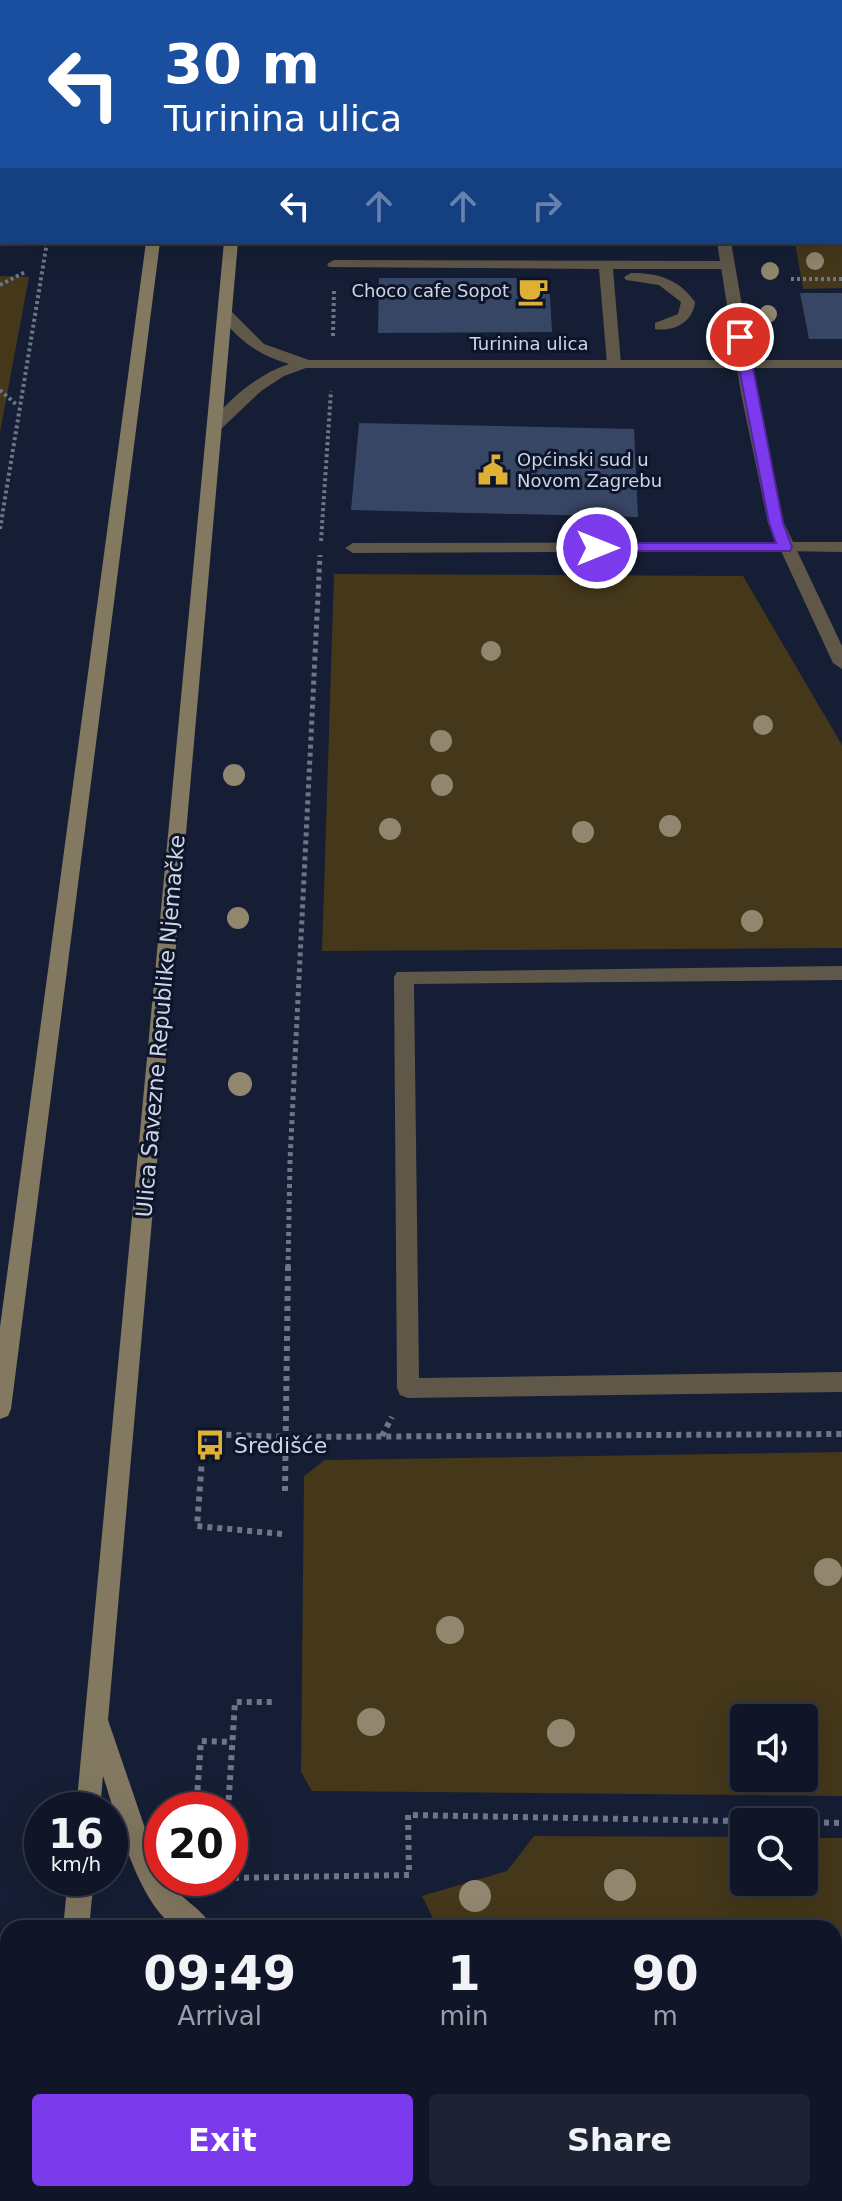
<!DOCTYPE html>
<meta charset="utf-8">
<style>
:root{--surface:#101627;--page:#1e2333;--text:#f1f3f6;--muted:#9c9fa7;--line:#303544;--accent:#7c3aed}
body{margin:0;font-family:"DejaVu Sans",sans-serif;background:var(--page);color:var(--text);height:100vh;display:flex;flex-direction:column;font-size:30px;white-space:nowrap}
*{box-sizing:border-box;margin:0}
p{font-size:26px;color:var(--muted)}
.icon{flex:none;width:44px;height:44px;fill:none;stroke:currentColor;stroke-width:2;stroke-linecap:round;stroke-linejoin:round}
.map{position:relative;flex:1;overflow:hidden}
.panel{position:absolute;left:0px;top:1920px;width:842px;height:282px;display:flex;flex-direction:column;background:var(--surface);border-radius:24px 24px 0 0;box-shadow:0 8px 32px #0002,0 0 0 2px var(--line)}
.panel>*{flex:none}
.guide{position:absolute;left:0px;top:0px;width:842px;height:244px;box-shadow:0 8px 32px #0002,0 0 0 2px var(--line);background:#1a4fa0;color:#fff;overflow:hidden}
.buttons{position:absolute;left:730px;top:1704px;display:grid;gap:16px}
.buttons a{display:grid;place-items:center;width:88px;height:88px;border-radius:8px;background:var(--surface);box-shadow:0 8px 32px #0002,0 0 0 2px var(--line);font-size:40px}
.speed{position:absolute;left:24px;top:1792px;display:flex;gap:16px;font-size:40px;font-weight:700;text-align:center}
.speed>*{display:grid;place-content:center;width:104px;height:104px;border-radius:50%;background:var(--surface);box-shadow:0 8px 32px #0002,0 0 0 2px var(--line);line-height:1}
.speed small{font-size:20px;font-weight:400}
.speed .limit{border:12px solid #d22;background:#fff;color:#111}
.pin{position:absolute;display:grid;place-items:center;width:68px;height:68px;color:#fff;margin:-34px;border:4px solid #fff;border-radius:50%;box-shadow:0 2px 8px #0007}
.me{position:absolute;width:88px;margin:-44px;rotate:90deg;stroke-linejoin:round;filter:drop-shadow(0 0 6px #0008)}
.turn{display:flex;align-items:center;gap:28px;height:168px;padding:0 32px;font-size:36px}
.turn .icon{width:104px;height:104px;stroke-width:2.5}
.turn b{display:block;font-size:56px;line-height:68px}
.lanes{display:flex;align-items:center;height:76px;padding:0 32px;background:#0003;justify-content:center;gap:40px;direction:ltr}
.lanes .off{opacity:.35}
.eta{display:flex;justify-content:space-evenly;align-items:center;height:136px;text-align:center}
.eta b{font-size:48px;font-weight:700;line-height:56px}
.action{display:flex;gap:16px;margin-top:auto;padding:16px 32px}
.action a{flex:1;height:92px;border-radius:8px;background:var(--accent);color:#fff;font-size:32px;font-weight:700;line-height:92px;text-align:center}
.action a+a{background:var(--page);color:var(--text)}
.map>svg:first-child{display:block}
.green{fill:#44371a;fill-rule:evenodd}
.building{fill:#384665}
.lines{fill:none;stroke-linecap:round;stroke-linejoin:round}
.path-far2{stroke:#6d7588;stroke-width:4;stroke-dasharray:3 3;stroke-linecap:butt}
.path-far1{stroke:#6d7588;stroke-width:5;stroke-dasharray:4 4;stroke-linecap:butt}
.path{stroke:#6d7588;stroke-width:6;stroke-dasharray:5 5;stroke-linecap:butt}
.service{fill:#5f5849;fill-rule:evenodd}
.minor{fill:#5f5849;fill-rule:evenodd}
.tertiary{fill:#5f5849;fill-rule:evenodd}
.secondary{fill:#837860;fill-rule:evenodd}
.tram{stroke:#6c7487;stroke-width:2}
.tree{fill:#91866e}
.route{fill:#7c3aed;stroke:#51269a;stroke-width:2}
.labels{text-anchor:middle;stroke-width:6;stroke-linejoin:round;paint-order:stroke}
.far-poi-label{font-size:18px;fill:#ced5e4;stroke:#0c152a;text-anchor:end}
.far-street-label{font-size:18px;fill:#ced5e4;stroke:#0c152a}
.street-label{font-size:22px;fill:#ced5e4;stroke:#0c152a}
.poi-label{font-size:22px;fill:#ced5e4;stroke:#0c152a;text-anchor:start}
</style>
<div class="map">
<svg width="842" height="2201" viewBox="0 0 842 2201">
<rect width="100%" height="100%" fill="#151e34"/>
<path class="green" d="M842 231V288L803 289 795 242H840Z
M0 276 29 277 0 432Z
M334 574 743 576 842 745V948L322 951Z
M842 1452V1796L312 1791 301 1772 304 1476 325 1460ZM744 1718H804V1778H744Z
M534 1836 744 1837V1882H804V1838H842V1937H834V1928L437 1927 422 1896 507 1871Z
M204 2194H296V2201H217Z"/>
<path class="building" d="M379 278H549L552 332 378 333Z
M800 293H842V339H809Z
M359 423 634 429 638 517 351 510Z"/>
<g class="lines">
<path class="path-far2" d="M836 0 839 2
M791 279H842
M0 285 25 272
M333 336 334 290
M0 390 18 406
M0 529 47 242
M321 541 331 391"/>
<path class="path-far1" d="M288 1268 290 1160 320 555"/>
<path class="path" d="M382 1436 392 1417
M285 1491 288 1266
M282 1534 197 1526 204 1434 287 1437 842 1434
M196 1810 201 1741 232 1742
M228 1810 235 1702H273
M804 1822 842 1823
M224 1878 409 1875 408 1815 790 1822
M289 2199 404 2201"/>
<path class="service" d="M334 260 728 261 735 265 728 269H613L621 364 614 368 607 364 599 269 329 267 327 264Z
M631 273C658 273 679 279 695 302 693 322 674 332 655 329V323L678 314 681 302 659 285 626 280 624 277Z
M785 542 791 543V551L353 553 345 548 353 543Z
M842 966V980L414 984 419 1378 842 1372V1392L408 1398 400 1395 397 1388 394 977 397 972Z"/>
<path class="minor" d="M0 234H2L3 242H0Z
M225 309 230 310 264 344 309 360H842V368H306L284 376 261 391 220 430 215 432 207 427C228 400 256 375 289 364 257 355 237 339 218 313Z
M785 542H842V552L779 551V543Z"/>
<path class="tertiary" d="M683 0H695L696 2H684Z
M717 242H731L757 393 784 523 842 646V669L833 663 768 523 741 393Z"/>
<path class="secondary" d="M179 0H191V2H179Z
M247 0H259V2H247Z
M146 242H160L11 1409 8 1416 0 1419V1327Z
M224 242H238L108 1720 162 1878H166C177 1898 203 1907 212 1928 203 1928 189 1930 181 1928 141 1917 115 1812 103 1776L100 1810H76Z
M68 1878H94L89 1928H63Z
M834 2005H842V2031H834Z
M0 2016H8V2042H0Z
M36 2194H64L63 2201H35Z"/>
<path class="tram" d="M834 2128H842
M0 2129H8
M834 2168H842
M0 2169H8"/>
</g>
<g class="tree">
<circle cx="815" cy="261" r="9"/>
<circle cx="770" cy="271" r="9"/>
<circle cx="768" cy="314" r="9"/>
<circle cx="491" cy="651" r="10"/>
<circle cx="763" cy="725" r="10"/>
<circle cx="441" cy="741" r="11"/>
<circle cx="234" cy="775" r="11"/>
<circle cx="442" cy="785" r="11"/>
<circle cx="670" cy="826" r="11"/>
<circle cx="390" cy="829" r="11"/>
<circle cx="583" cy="832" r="11"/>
<circle cx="238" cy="918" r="11"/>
<circle cx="752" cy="921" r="11"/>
<circle cx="240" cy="1084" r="12"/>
<circle cx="828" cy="1572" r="14"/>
<circle cx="450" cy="1630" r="14"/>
<circle cx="371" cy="1722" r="14"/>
<circle cx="561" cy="1733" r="14"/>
<circle cx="620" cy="1885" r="16"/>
<circle cx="475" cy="1896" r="16"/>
</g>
<path class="route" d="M740 333 747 337 783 523 792 547 790 551H591V544L597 543H776L769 523 733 337Z"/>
<defs>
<g id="cafe-bare" transform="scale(2.4)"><path d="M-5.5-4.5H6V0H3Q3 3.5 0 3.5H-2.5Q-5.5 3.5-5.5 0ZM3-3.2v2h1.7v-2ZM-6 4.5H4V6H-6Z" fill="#e0b034" stroke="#0c152a" stroke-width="2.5" paint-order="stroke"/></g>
<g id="civic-bare" transform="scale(2.4)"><path d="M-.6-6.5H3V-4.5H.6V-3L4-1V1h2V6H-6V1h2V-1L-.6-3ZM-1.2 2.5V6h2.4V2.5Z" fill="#e0b034" stroke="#0c152a" stroke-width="2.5" paint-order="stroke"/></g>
<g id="bus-bare" transform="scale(2.4)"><path d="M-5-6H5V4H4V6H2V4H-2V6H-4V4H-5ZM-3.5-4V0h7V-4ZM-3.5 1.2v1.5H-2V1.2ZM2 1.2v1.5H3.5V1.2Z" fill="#e0b034" stroke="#0c152a" stroke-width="2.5" paint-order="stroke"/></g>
</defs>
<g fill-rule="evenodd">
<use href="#cafe-bare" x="533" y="291"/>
<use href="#civic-bare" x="493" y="470"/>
<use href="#bus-bare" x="210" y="1445"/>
</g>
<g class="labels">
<g class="far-poi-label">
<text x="509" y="297">Choco cafe Sopot</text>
<text x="517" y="466" text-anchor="start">Općinski sud u<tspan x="517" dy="21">Novom Zagrebu</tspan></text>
</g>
<g class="far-street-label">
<text x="529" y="350">Turinina ulica</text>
</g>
<g class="street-label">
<text transform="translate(160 1026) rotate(-85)" y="8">Ulica Savezne Republike Njemačke</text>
</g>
<g class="poi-label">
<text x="234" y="1453">Središće</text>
</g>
</g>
</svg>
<div class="buttons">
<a><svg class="icon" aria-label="sound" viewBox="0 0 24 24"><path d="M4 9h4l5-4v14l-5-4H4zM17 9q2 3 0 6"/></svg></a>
<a><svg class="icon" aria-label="search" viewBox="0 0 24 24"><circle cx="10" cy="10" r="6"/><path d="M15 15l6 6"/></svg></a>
</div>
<div class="speed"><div>16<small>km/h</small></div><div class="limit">20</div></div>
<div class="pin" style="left:740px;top:337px;background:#d93025"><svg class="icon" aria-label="arrive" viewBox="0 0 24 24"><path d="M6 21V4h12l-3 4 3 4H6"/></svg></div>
<svg class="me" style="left:597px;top:548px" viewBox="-20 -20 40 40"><circle r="17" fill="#7c3aed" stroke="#fff" stroke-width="3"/><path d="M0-11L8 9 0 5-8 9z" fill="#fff"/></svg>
<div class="guide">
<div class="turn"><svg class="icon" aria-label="left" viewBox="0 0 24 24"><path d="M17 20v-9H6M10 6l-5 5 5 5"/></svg><div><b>30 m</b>Turinina ulica</div></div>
<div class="lanes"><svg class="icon" aria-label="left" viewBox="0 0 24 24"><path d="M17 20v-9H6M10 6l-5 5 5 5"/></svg><svg class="icon off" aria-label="ahead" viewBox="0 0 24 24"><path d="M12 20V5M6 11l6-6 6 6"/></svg><svg class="icon off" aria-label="ahead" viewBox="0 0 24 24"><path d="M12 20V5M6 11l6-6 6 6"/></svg><svg class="icon off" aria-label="right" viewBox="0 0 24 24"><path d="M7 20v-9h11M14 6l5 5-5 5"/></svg></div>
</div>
<section class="panel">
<div class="eta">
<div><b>09:49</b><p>Arrival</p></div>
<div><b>1</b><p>min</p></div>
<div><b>90</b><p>m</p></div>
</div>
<div class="action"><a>Exit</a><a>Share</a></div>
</section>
</div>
